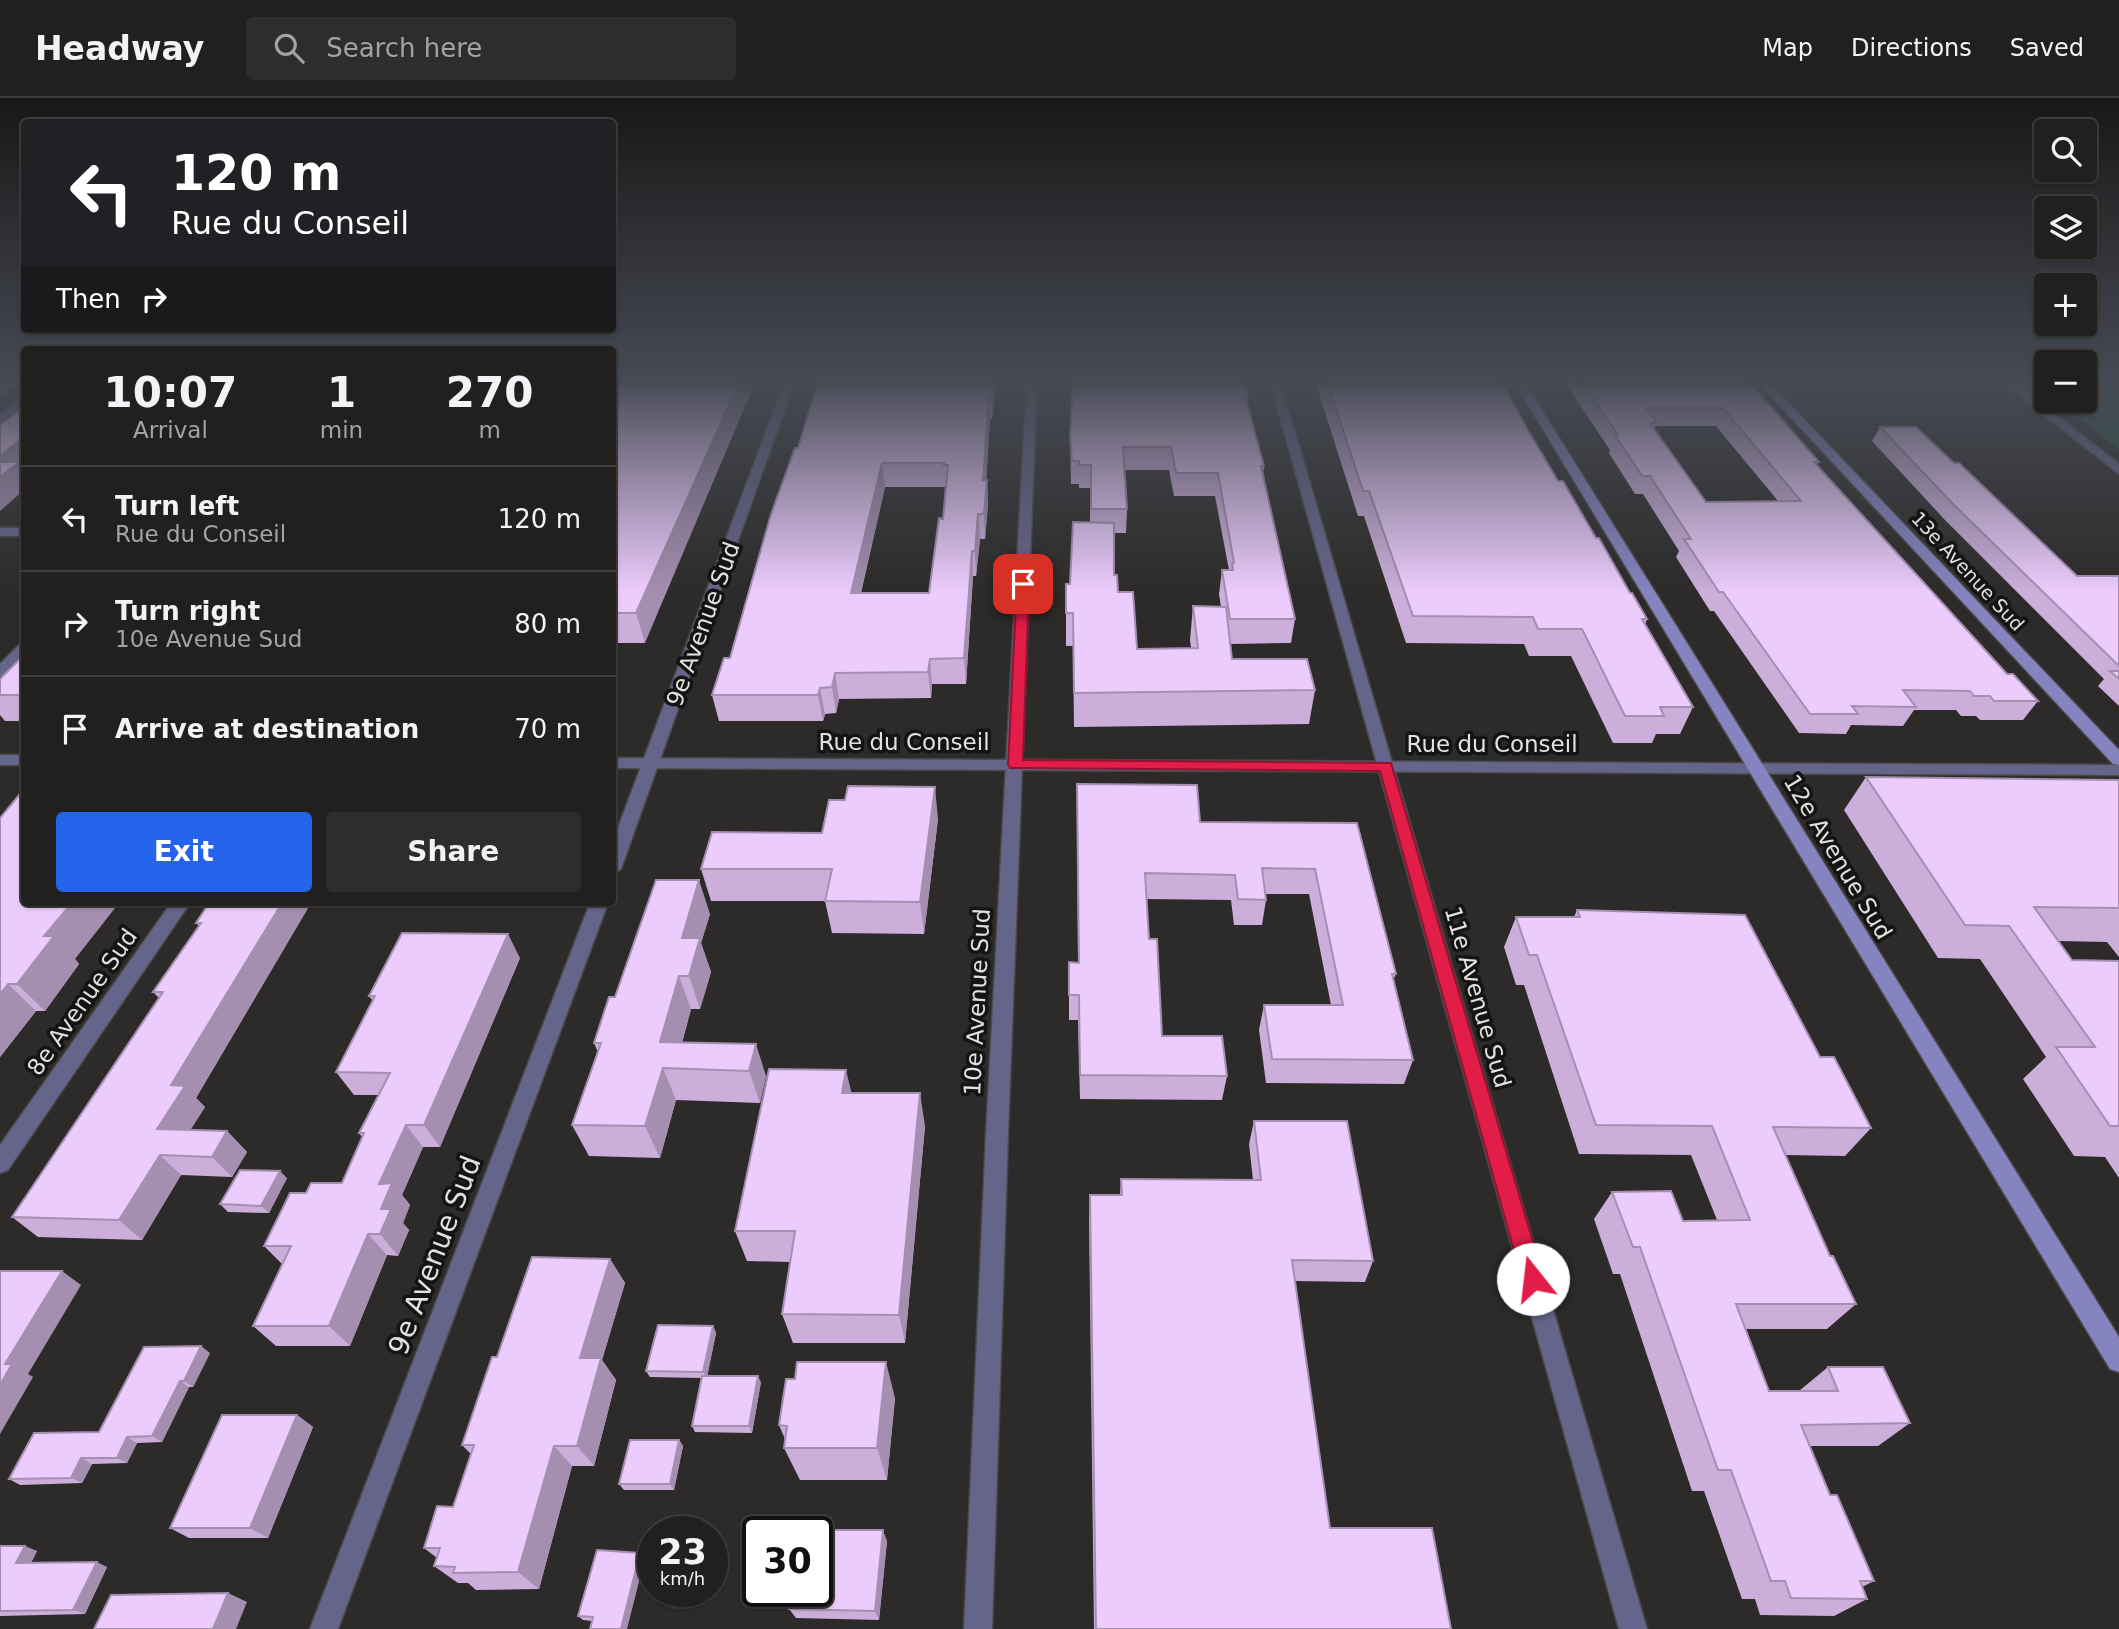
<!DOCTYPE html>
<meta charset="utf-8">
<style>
:root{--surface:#22201f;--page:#2e2d2c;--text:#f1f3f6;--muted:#a2a3a4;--line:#3f3e3d;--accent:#2563eb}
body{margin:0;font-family:"DejaVu Sans",sans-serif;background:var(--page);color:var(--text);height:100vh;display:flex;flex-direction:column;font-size:26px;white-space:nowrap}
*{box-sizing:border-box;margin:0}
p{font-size:23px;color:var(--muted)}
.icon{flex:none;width:38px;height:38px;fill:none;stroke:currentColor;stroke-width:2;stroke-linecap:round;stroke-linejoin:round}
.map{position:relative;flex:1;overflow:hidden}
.details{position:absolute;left:21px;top:248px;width:595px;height:560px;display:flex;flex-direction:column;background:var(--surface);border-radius:7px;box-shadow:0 2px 5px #0004,0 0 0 2px var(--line)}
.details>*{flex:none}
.banner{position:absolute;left:21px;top:21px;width:595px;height:214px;border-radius:7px;box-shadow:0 2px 5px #0004,0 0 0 2px var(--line);background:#202124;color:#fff;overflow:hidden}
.controls{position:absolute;left:2034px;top:21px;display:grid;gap:14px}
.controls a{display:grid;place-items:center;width:63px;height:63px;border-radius:7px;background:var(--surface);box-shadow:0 2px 5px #0004,0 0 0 2px var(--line);font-size:35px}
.speed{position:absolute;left:637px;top:1418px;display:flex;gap:14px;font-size:35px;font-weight:700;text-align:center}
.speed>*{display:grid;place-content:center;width:91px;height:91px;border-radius:50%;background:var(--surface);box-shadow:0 2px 5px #0004,0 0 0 2px var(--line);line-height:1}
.speed small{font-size:18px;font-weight:400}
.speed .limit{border:4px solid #111;border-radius:10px;background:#fff;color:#111}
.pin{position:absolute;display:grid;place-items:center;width:60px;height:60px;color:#fff;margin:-30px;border-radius:14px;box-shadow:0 4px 10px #0006}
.me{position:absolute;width:77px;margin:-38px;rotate:344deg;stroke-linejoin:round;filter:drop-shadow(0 0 5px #0008)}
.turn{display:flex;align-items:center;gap:24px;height:147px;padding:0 35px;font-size:32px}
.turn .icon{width:91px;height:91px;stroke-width:2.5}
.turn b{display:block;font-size:49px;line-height:60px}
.then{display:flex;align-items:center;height:66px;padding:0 35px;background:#0003;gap:14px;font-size:26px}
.eta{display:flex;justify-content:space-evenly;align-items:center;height:119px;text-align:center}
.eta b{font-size:42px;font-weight:700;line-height:49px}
.action{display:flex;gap:14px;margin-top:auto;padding:14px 35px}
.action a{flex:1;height:80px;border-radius:7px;background:var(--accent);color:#fff;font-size:28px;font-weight:700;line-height:80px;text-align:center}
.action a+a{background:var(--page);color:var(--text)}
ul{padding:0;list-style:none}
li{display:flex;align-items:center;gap:21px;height:105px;padding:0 35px;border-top:2px solid var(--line)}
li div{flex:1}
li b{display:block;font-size:26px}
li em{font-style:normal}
header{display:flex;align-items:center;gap:42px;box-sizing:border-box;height:98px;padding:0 35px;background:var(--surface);border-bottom:2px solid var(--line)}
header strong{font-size:33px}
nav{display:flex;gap:38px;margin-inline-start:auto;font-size:24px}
.search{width:490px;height:63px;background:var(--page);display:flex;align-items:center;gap:18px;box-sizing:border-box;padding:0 24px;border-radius:7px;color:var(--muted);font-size:26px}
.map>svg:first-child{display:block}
.green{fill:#28533f}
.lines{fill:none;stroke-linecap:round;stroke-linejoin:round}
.minor-casing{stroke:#4a4846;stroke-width:3}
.tertiary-casing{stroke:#4a4846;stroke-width:3}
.secondary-casing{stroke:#4a4846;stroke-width:3}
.minor{fill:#65648a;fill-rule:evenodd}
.tertiary{fill:#65648a;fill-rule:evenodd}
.secondary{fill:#8583c0;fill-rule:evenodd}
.wall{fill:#cbafda;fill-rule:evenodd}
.shaded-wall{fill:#a58fb1}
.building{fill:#ecccfd;stroke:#a58fb1;stroke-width:2;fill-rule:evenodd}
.route{fill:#e11d48;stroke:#92132f;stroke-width:2}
.labels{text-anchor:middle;stroke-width:7;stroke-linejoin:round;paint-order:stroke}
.far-street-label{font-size:19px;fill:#e2e1df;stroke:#141413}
.street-label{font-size:23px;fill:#e2e1df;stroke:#141413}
.near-street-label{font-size:28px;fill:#e2e1df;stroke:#141413}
</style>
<header>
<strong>Headway</strong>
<div class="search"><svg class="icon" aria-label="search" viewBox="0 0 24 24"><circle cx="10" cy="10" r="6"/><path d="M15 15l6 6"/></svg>Search here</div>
<nav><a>Map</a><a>Directions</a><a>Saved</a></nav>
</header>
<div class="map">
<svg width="2119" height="1531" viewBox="0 0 2119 1531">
<rect width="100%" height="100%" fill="#2d2b29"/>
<path class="green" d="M2084 289H2119V352L2056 303H2084Z"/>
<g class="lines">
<g class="minor-casing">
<path id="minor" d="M786 280H796L621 771 612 777V746Z
M1027 280H1037L1008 1036 992 1531H964L986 1036Z
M1269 280H1279L1647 1531H1619Z
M1997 280H2009L2119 366V376Z
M24 300V308L0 324V316Z
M0 430H24V438H0Z
M24 546V558L5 577 0 578V566L19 547Z
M171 805H190L8 1072 0 1075V1047Z
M590 805H608L338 1531H310Z"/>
</g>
<g class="tertiary-casing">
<path id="tertiary" d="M0 657H24V667H0Z
M612 660 2119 667V677L612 670Z"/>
</g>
<g class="secondary-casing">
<path id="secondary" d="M1512 280H1522L2119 1239V1274L2110 1271Z
M1754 280H1765L2119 652V667L2113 666Z"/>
</g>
<use href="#minor" class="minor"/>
<use href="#tertiary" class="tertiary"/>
<use href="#secondary" class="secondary"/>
</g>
<path class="wall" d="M612 280 645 545H612Z
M816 280H997L992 321H990L986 382H987L988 406 985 441H980L976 478H973L966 586H932L931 600 839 601 836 615 825 616 823 623H719L712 597 730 560 798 350 817 288ZM885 389H945L943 421 929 495H861Z
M1073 280 1248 298 1247 305 1264 368 1263 378 1295 521 1291 545 1231 546 1232 561 1315 592 1309 626 1074 629 1073 548H1066V486H1070L1090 424V390H1079V386H1071L1070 338ZM1125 372H1169L1174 398H1215L1229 472H1222L1219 496 1221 509 1193 508 1190 542 1191 550 1137 551 1118 494 1114 477V435H1126L1127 411Z
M1314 280H1500L1525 327 1558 383 1647 521 1645 527 1693 609 1680 636H1656L1652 645H1613L1571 558H1529L1524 546 1406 545 1364 418H1358Z
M1568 280H1746L1819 364 1817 367 2007 576 2038 603 2023 622H1980L1976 618H1961L1956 612H1914L1903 628 1851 627 1846 636 1799 635 1714 513H1710L1676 459 1679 453 1643 396H1635L1609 355 1610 352 1566 286ZM1656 328H1716L1778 403 1706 404 1654 331Z
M1880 329 2077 478H2119V608L2098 588 2104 581 1945 422 1872 343Z
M24 557V623H5L0 617V581Z
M1866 679 2119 682V859L2107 844 2059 843 2072 862 2119 863V1080L2105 1059 2074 1058 2023 981 2046 959 1980 861 1938 860 1844 712Z
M1077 686 1200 724 1357 725 1396 876 1393 882 1413 962 1404 986 1266 985 1259 932 1264 907H1331L1309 796H1266V802L1262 827H1234L1231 802 1146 801 1149 841 1162 938 1227 978 1222 1002 1080 1001 1078 922H1069V864L1078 865Z
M0 720 75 861 79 866 45 913H36L0 959Z
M938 721 924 836 832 835 825 803H711L701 771 822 735Z
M308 810 196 1000 205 1009 190 1032 227 1033 247 1054 232 1079 181 1077 142 1142 38 1139 12 1119 159 900 153 894 199 828 196 825Z
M1577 812 1820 959 1871 1030 1845 1058 1785 1057 1830 1158 1856 1206 1827 1231H1746L1769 1293H1799L1828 1269 1910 1325 1878 1348H1810L1830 1397 1874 1483 1862 1489 1867 1501 1834 1518 1760 1517 1755 1501H1742L1704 1393H1692L1620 1176H1613L1594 1121 1612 1094 1683 1123 1717 1122 1691 1057 1579 1056 1524 887H1516L1504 849 1516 819H1574Z
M710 816 701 845 711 874 700 911H691L682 945 766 978 760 1005 676 1002 660 1060 589 1058 572 1027 598 954 594 945 615 899Z
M520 860 440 1049H423L402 1097 410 1107 403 1125 409 1132 398 1158 387 1157 350 1248H276L253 1228 282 1166 264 1148 306 1095 342 1085 362 1039 359 1035 378 997H354L336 974 373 903 369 898Z
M852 995 925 1028 905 1245H793L782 1216 790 1164 747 1163 735 1133Z
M1254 1023 1373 1163 1365 1184 1294 1183 1330 1430 1451 1531H1094L1089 1119 1090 1097H1120L1121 1081 1253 1082 1249 1046Z
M287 1080 269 1115 228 1114 220 1106Z
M610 1161 625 1185 602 1262 616 1282 594 1368H572L539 1491 476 1492 468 1485H458L434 1468 437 1460 424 1450 453 1409 471 1356 462 1347Z
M713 1228 716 1235 707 1278 761 1284 752 1335 695 1334 692 1328 701 1280 650 1279 646 1273Z
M210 1255 193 1289H189L162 1344 137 1345 127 1365 92 1366 82 1385 20 1387 9 1381 99 1334Z
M895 1300 887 1382H800L784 1350 785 1341 779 1327Z
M297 1317 313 1329 268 1440H189L170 1430Z
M679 1342 683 1348 674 1392H624L619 1386Z
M887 1443 879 1522 796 1520 789 1511Z
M0 1448 37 1453 31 1465 107 1469 85 1516 0 1518Z
M645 1460 592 1523 583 1522 578 1518Z"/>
<path class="shaded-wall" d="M0 280H24L0 297Z
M741 280H757L645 545 636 515Z
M993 280H997L992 321 991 298Z
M989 298 990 321 985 406 983 382Z
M24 339V392L0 413V358Z
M882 365 885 389 855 520 851 495Z
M987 382 988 406 985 441 984 416Z
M978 416 980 441 976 478 975 453Z
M972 453 973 478 966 586 964 560Z
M930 561 932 586 931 600 928 574Z
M835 575 839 601 836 615 832 589Z
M820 590 825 616 823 623 818 597Z
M935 689 938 721 924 836 920 804Z
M699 782 710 816 701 845 711 874 700 911 689 878 682 840Z
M72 805H119L75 861 79 866 45 913 17 886 44 838Z
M282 805H304L308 810 196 1000 205 1009 178 1052 157 1031 171 987Z
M508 836 520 860 440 1049 424 1027Z
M679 878 691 911 675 971 660 944Z
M8 886 36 913 0 959V896Z
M756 946 766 978 760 1005 749 973Z
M663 970 676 1002 660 1060 645 1028Z
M846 972 854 1005 842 995Z
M920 995 925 1028 905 1245 899 1217Z
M406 1027 423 1049 402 1097 410 1107 403 1125 409 1132 398 1158 380 1136 379 1086Z
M227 1033 247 1054 232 1079 212 1059Z
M160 1057 181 1077 142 1142 119 1122Z
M280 1073 287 1080 269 1115 261 1108Z
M368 1136 387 1157 350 1248 329 1228Z
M610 1161 625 1185 602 1262 616 1282 594 1368 577 1348 580 1260Z
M62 1173 81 1187 28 1276 33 1279 0 1336V1287L5 1266Z
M713 1228 716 1235 707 1280 703 1274Z
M201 1248 210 1255 193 1289 184 1283Z
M886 1264 895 1300 887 1382 877 1350Z
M758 1278 761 1284 752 1335 749 1328Z
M180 1283 189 1289 162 1344 152 1338Z
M297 1317 313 1329 268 1440 250 1430Z
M127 1339 137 1345 127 1365 117 1360Z
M679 1342 683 1348 674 1392 670 1386Z
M554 1348 572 1368 539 1491 518 1474Z
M81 1360 92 1366 82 1385 71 1380Z
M883 1432 887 1443 879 1522 875 1513Z
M25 1448 37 1453 28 1470 16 1465Z
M640 1455 645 1460 627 1531H621Z
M97 1464 107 1469 85 1516 73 1512Z
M228 1495 247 1504 236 1531H213Z"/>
<path class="building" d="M612 280H741L636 515H612V451L615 445H612V430L615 426H612Z
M819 280H993L991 298H989L983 382H987L984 416H978L975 453H972L964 560 930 561 928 574 835 575 832 589 820 590 818 597H712L724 560H730L771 416 795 350H798ZM882 365H944L943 367H948L943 421 939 420 929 495H851Z
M1073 280H1245L1248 298H1245L1264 368H1261L1295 521H1230L1222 472H1233L1232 465H1234L1218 375H1176L1171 349H1123L1127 411H1091V367H1079V363H1072L1070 338Z
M1326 280H1500L1525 327 1558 383H1563L1596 440H1599L1630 495H1632L1647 521H1642L1693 609H1660L1664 618H1625L1582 531H1538L1533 519 1413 518 1369 393H1363Z
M1579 280H1746L1819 364H1814L2007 576H2013L2038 603H1994L1990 598H1974L1970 593 1903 592 1916 609 1852 608 1858 616H1810L1723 494H1719L1684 441H1691L1650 378H1642L1615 337H1618ZM1646 310H1723L1801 403 1706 404 1650 325H1657Z
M24 309V339L0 358V327Z
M1880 329H1916L1954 365H1959L2077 478H2119V568L1954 407Z
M0 364H19L0 379Z
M1073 424 1114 425V477H1117L1118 494H1133L1137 551 1198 550 1193 508 1226 509 1232 561H1307L1315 592 1074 595 1073 515H1066V486H1070Z
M24 557V597H0V581Z
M2110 573H2119V581Z
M1866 679 2119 682V810L2034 809 2072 862 2119 863V1028H2110L2056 949H2095L2009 828 1965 827Z
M1077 686 1197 687 1200 724 1357 725 1396 876H1392L1413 962 1272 961 1264 907H1343L1315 771 1262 770 1266 802 1238 801 1235 777 1145 775 1149 841H1157L1162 938H1222L1227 978 1080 977 1079 897H1069V864L1079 865Z
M848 688 935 689 920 804 825 803 832 771H701L712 734 822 735 829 702H845Z
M24 691V805H72L44 838H54L17 886H8L0 896V720Z
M656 782H699L682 840H700L689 878H679L660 944 756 946 749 973 663 970 645 1028 572 1027 601 945H594L609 899H615Z
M209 805H282L171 987 185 988 157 1031 227 1033 212 1059 160 1057 119 1122 12 1119 163 894H153L201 825H196Z
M1577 812 1745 817 1820 959H1834L1871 1030 1773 1029 1830 1158H1833L1856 1206H1736L1769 1293H1838L1828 1269H1883L1910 1325 1801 1327 1830 1397H1837L1874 1483H1860L1867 1501 1791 1500 1785 1483H1771L1731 1372H1718L1640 1149H1633L1612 1094 1671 1093 1683 1123 1750 1122 1712 1028 1596 1027 1537 857H1529L1516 819H1580Z
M402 835 508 836 424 1027H406L379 1086 392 1085 381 1111H391L380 1136H368L329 1228H253L291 1148H264L290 1095H306L311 1085H342L364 1035H359L390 975 336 974 375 898H369Z
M769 971 846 972 842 995H920L899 1217 782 1216 795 1133H735Z
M1254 1023H1347L1373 1163 1292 1162 1330 1430H1432L1451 1531H1096L1090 1097H1122L1121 1081 1261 1082Z
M240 1072 280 1073 261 1108 220 1106Z
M532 1159 610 1161 580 1260H601L577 1348H554L518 1474 453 1475 455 1469 434 1468 440 1450H424L437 1408 453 1409 474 1347H462L492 1259H497Z
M0 1173H62L5 1266H12L0 1287Z
M658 1227 713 1228 703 1274 646 1273Z
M201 1248 184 1283H180L152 1338 127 1339 117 1360H81L71 1380 9 1381 34 1335 99 1334 144 1249Z
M797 1264H886L877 1350H784L787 1328 779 1327 786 1281H795Z
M702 1278H758L749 1328H692Z
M222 1317H297L250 1430H170Z
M630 1342H679L670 1386H619Z
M800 1432H883L875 1513 789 1511 792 1493H817V1433H800Z
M0 1448H25L16 1465 97 1464 73 1512 0 1513Z
M597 1452 640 1455 621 1531H590L593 1519 578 1518Z
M228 1495 213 1531H94L111 1497Z"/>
<linearGradient id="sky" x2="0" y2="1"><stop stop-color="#191817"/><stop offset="0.57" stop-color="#464a54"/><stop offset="1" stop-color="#464a54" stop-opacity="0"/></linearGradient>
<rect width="2119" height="495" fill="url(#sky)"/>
<path class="route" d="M1023 483 1029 486 1023 662 1391 665 1544 1181 1541 1188 1533 1191 1525 1188 1522 1181 1380 673 1010 670 1008 667 1017 486Z"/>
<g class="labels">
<g class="far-street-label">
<text transform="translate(1968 473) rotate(47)" y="7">13e Avenue Sud</text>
</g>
<g class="street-label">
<text transform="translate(703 526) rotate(-70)" y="8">9e Avenue Sud</text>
<text x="904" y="652">Rue du Conseil</text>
<text x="1492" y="654">Rue du Conseil</text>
<text transform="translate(1838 759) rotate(59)" y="8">12e Avenue Sud</text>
<text transform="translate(1478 899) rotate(74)" y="8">11e Avenue Sud</text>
<text transform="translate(82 904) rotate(-55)" y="8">8e Avenue Sud</text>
<text transform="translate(977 904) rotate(-87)" y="8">10e Avenue Sud</text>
</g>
<g class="near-street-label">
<text transform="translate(434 1157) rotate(-69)" y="10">9e Avenue Sud</text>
</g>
</g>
</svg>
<div class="controls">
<a><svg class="icon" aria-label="search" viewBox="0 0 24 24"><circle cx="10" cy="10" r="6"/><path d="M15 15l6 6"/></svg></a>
<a><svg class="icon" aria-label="layers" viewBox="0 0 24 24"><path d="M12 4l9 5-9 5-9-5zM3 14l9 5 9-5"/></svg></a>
<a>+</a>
<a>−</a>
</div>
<div class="speed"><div>23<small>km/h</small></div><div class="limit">30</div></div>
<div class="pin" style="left:1023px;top:486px;background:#d93025"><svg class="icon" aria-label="arrive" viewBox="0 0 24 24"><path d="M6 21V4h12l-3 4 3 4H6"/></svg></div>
<svg class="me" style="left:1533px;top:1181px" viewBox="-20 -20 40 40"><circle r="19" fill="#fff"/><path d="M0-13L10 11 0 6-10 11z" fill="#e11d48"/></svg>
<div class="banner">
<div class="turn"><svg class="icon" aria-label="left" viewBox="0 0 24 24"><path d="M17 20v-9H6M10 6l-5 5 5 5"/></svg><div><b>120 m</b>Rue du Conseil</div></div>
<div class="then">Then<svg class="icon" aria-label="right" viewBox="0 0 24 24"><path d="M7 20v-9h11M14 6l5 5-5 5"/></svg></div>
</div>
<section class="details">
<div class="eta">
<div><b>10:07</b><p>Arrival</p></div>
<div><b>1</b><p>min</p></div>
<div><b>270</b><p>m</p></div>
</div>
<ul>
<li><svg class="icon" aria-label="left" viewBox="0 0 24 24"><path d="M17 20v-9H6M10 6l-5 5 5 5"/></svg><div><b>Turn left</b><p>Rue du Conseil</p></div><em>120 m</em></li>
<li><svg class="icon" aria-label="right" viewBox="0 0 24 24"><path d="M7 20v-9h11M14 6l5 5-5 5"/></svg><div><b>Turn right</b><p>10e Avenue Sud</p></div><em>80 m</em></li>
<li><svg class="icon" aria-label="arrive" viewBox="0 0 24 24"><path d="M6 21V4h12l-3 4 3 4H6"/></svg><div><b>Arrive at destination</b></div><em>70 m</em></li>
</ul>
<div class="action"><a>Exit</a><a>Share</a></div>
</section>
</div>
